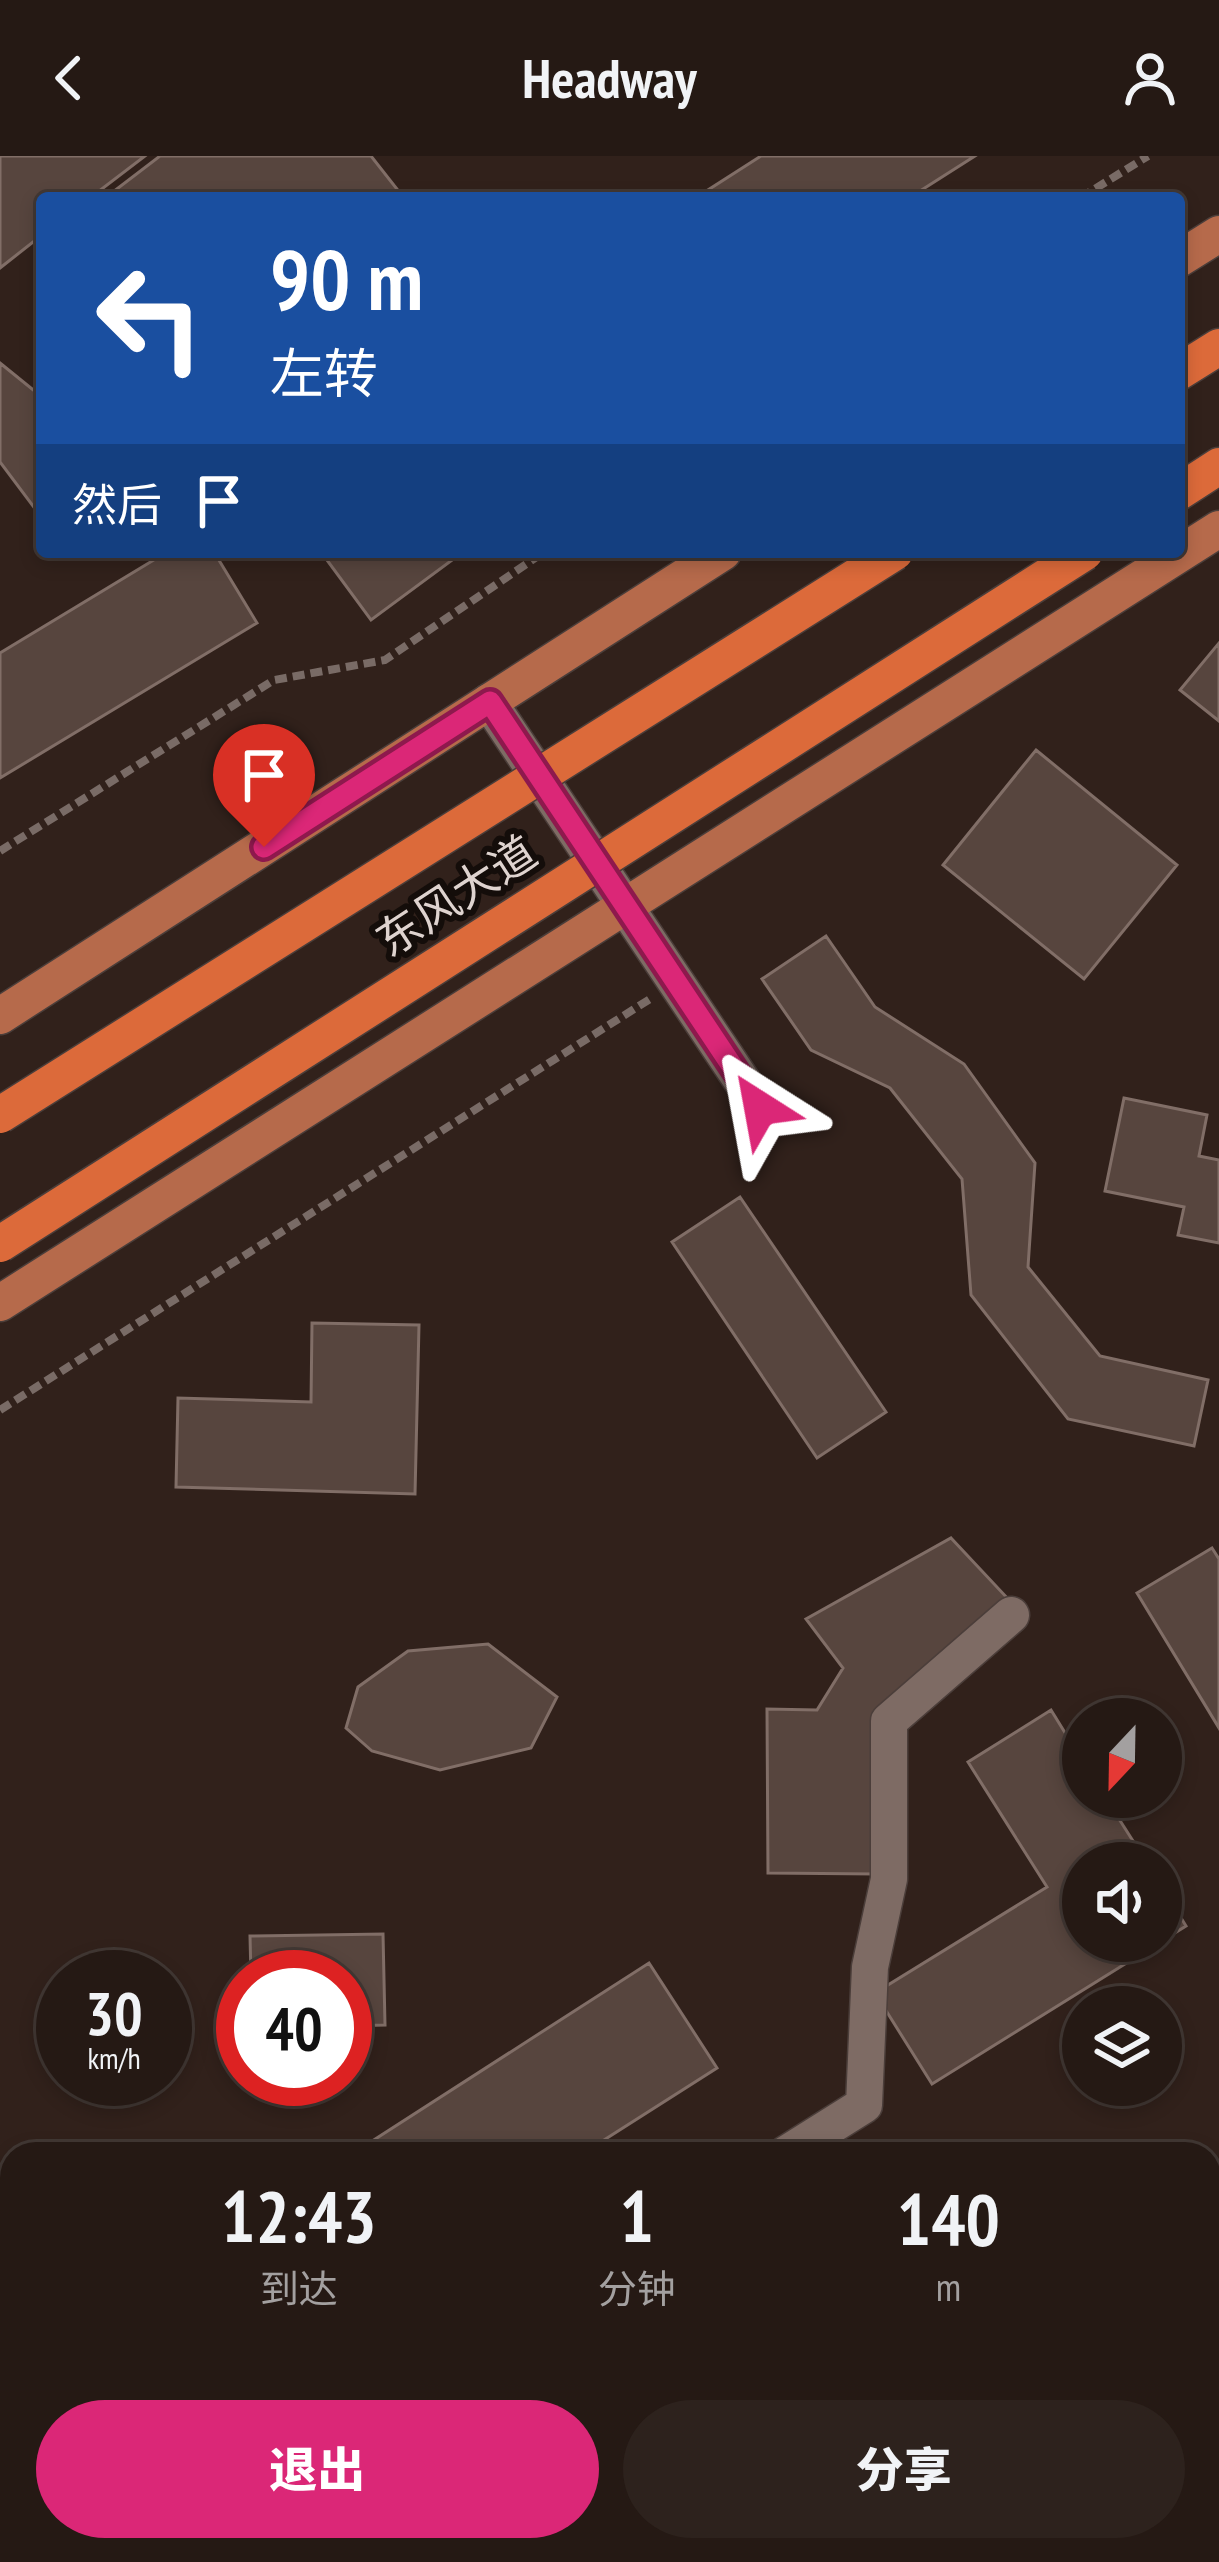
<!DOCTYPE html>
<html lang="zh">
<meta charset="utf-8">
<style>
:root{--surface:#251914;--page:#2d221d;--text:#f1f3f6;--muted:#a3a0a0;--line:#423834;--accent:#db2777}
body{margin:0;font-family:"PT Sans Narrow","Noto Sans SC",sans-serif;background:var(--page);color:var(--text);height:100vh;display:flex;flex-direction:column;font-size:45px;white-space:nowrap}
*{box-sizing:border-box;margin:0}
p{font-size:39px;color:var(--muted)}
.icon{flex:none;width:66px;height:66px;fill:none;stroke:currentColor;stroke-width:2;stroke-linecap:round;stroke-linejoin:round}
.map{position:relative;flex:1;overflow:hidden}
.drawer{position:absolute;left:0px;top:1986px;width:1221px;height:420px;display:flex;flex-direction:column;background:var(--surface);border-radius:36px 36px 0 0;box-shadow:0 6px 18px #0003,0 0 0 3px var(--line)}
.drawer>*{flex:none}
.banner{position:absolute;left:36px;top:36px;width:1149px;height:366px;border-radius:12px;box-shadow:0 6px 18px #0003,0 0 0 3px var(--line);background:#1a4fa0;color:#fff;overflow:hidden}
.needle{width:78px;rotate:202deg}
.buttons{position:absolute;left:1062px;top:1542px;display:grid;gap:24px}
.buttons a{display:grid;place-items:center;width:120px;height:120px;border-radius:50%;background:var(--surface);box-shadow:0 6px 18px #0003,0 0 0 3px var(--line);font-size:60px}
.speed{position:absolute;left:36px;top:1794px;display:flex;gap:24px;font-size:60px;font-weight:700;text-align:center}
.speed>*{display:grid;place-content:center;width:156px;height:156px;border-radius:50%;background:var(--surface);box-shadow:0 6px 18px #0003,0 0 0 3px var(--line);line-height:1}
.speed small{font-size:30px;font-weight:400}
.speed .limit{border:18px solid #d22;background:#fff;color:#111}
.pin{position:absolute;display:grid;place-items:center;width:102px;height:102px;color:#fff;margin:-123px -51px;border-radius:50% 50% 50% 0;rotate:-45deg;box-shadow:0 0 12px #0007}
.pin .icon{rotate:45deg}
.me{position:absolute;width:132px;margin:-66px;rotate:326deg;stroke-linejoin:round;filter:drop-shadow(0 0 9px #0008)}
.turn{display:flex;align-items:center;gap:42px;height:252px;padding:0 36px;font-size:54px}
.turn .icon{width:156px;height:156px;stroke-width:2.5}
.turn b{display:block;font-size:84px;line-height:102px}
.then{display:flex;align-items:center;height:114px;padding:0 36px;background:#0003;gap:24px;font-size:45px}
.eta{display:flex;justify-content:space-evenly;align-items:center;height:204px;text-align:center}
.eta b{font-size:72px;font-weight:800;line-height:84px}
.action{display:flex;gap:24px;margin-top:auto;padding:24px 36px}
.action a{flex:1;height:138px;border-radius:72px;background:var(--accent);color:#fff;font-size:48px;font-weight:800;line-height:138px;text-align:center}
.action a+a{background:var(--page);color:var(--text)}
header{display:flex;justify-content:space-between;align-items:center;height:156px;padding:0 36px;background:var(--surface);font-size:54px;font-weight:800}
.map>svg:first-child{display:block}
.water{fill:#a64c25;stroke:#b77458;stroke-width:3}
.building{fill:#57453e;stroke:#816e67;stroke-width:3}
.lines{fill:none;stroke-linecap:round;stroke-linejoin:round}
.minor-casing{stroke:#4b3e3a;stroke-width:39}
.major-casing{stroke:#4b3e3a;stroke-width:39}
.highway-casing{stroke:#4b3e3a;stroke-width:39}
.path{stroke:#796b66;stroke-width:8;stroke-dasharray:12 6;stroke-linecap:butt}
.minor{stroke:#7e6b64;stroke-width:36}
.major{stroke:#b66a4b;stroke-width:36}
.highway{stroke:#dc6a3a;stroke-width:36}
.highway-bridge-casing{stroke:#4b3e3a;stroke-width:39;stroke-linecap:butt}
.highway-bridge{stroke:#dc6a3a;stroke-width:36}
.route-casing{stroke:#8e194d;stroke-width:30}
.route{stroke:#db2777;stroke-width:21}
.labels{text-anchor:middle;stroke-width:12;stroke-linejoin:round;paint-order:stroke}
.street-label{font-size:45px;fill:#ded3cf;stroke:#140d0a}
</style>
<header><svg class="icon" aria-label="back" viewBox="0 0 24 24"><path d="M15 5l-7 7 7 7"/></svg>Headway<svg class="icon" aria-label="person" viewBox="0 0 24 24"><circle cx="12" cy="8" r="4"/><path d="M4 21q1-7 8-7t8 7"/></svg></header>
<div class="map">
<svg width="1219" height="2406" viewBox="0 0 1219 2406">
<rect width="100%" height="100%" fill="#31211b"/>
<path class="water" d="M1219 2184V2406H882L900 2394H1209V2190Z"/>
<path class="building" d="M0 0H145L90 42H42V79L0 112Z
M160 0H371L404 42H105Z
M761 0H975L909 42H714L708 34Z
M0 207 42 241V362L0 306Z
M167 396H214L257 467 0 622V497Z
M321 396H463L371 464Z
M1219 487V565L1180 534Z
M1036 594 1177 709 1084 823 943 709Z
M826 780 875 851 964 908 1035 1007 1028 1111 1100 1200 1208 1224 1194 1290 1068 1263 971 1139 962 1023 890 932 811 894 762 823Z
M1124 942 1207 959 1199 1000 1219 1004V1087L1178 1079 1184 1051 1105 1035Z
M740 1041 886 1256 817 1302 672 1086Z
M312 1167 419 1169 415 1338 176 1331 178 1242 311 1246Z
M951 1382 1011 1446 876 1559 875 1718 768 1717 767 1553 817 1554 843 1512 806 1463Z
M1212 1392 1219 1403V1572L1137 1437Z
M488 1488 557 1541 531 1592 440 1614 372 1595 346 1572 358 1531 408 1495Z
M1051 1554 1083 1606V1641H1105L1147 1707H1083V1785H1161V1729L1186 1770 932 1928 875 1837 1047 1731 968 1606Z
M383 1778 385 1869 345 1870V1821H251L250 1780Z
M649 1807 717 1912 582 1998H352Z
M0 2141 12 2167V2204L0 2208Z
M470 2394H541L539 2406H514Z"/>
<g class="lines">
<g class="minor-casing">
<path id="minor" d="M489 546 760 952
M786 1998 864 1949 870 1811 889 1723V1565L1011 1459
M0 2085H12
M0 2392 82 2406
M420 2406 423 2394"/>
</g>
<g class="major-casing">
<path id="major" d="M1179 103 1219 78
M0 860 723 396
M0 1147 1219 373"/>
</g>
<g class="highway-casing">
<path id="highway" d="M1179 216 1219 191
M1179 336 1219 310"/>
</g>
<path class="path" d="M1080 42 1148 0
M0 695 274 524 385 504 544 396
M0 1254 650 843"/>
<use href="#minor" class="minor"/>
<use href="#major" class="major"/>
<use href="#highway" class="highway"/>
<g class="highway-bridge-casing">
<path id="highway-bridge" d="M0 959 895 396
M0 1088 1085 396"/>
</g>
<use href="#highway-bridge" class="highway-bridge"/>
</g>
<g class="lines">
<g class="route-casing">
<path id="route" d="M264 691 490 546 760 952"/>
</g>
<use href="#route" class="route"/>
</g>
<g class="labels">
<g class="street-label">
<text transform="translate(456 740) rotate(-33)" y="16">东风大道</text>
</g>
</g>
</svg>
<div class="buttons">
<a><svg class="needle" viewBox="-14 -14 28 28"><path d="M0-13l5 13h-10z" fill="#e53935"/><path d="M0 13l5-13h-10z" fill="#a3a0a0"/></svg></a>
<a><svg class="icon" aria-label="sound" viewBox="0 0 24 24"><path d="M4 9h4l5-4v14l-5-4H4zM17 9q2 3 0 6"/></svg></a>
<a><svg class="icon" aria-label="layers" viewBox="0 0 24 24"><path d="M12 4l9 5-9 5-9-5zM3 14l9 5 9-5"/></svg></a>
</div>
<div class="speed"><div>30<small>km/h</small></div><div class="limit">40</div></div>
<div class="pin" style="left:264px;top:691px;background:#d93025"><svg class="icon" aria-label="arrive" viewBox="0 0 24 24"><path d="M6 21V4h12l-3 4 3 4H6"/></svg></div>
<svg class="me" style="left:760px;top:952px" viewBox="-20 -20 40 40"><path d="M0-17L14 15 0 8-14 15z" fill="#db2777" stroke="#fff" stroke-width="4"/></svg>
<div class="banner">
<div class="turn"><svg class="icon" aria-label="left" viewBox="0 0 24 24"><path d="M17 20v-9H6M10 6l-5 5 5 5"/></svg><div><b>90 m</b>左转</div></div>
<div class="then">然后<svg class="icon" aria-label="arrive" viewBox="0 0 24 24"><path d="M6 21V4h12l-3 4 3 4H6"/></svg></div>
</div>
<section class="drawer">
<div class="eta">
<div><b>12:43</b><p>到达</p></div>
<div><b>1</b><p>分钟</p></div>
<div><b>140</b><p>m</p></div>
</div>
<div class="action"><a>退出</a><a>分享</a></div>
</section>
</div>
